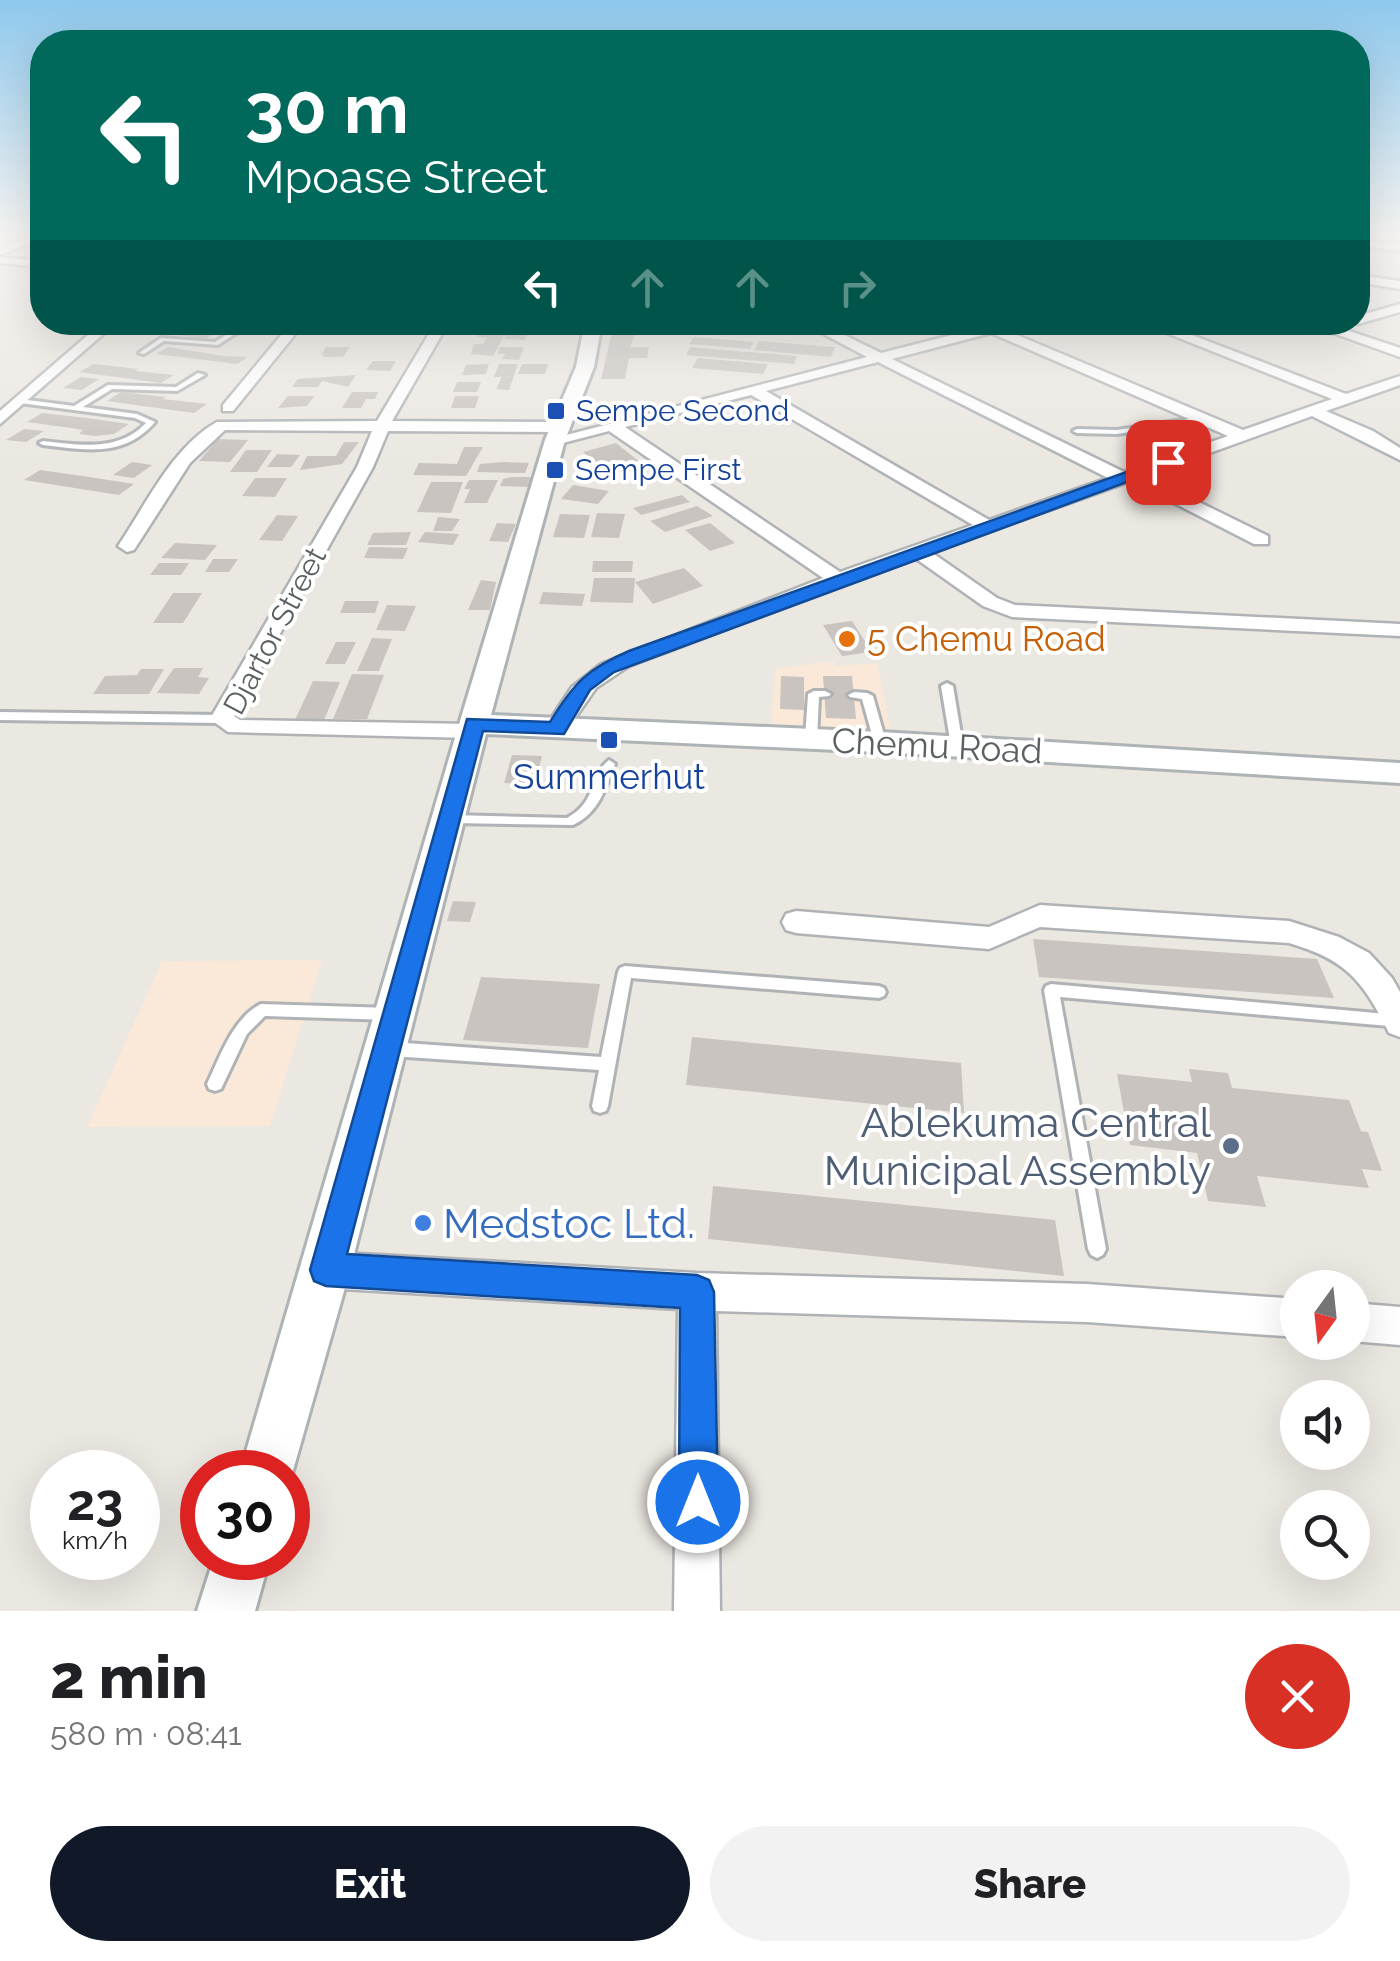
<!DOCTYPE html>
<meta charset="utf-8">
<style>
:root{--surface:#fff;--page:#f2f2f2;--text:#202124;--muted:#757577;--accent:#111827}
body{margin:0;font-family:Raleway,sans-serif;background:var(--page);color:var(--text);height:100vh;display:flex;flex-direction:column;font-size:38px;white-space:nowrap}
*{box-sizing:border-box;margin:0}
p{font-size:32px;color:var(--muted)}
.icon{flex:none;width:55px;height:55px;fill:none;stroke:currentColor;stroke-width:2;stroke-linecap:round;stroke-linejoin:round}
.map{position:relative;height:1611px;overflow:hidden}
.panel{display:flex;flex-direction:column;background:var(--surface);flex:1}
.panel>*{flex:none}
.top-card{position:absolute;left:30px;top:30px;width:1340px;height:305px;border-radius:40px;box-shadow:0 10px 40px #0002;background:#00695c;color:#fff;overflow:hidden}
.needle{width:65px;rotate:195deg}
.buttons{position:absolute;left:1280px;top:1270px;display:grid;gap:20px}
.buttons a{display:grid;place-items:center;width:90px;height:90px;border-radius:50%;background:var(--surface);box-shadow:0 10px 40px #0002;font-size:50px}
.speed{position:absolute;left:30px;top:1450px;display:flex;gap:20px;font-size:50px;font-weight:700;text-align:center}
.speed>*{display:grid;place-content:center;width:130px;height:130px;border-radius:50%;background:var(--surface);box-shadow:0 10px 40px #0002;line-height:1}
.speed small{font-size:25px;font-weight:400}
.speed .limit{border:15px solid #d22;background:#fff;color:#111}
.pin{position:absolute;display:grid;place-items:center;width:85px;height:85px;color:#fff;margin:-42px;border-radius:20px;box-shadow:0 5px 15px #0006}
.me{position:absolute;width:110px;margin:-55px;rotate:0deg;stroke-linejoin:round;filter:drop-shadow(0 0 8px #0008)}
.turn{display:flex;align-items:center;gap:35px;height:210px;padding:0 50px;font-size:45px}
.turn .icon{width:130px;height:130px;stroke-width:2.5}
.turn b{display:block;font-size:70px;line-height:85px}
.lanes{display:flex;align-items:center;height:95px;padding:0 50px;background:#0003;justify-content:center;gap:50px;direction:ltr}
.lanes .off{opacity:.35}
.round{display:grid;place-items:center;flex:none;width:105px;height:105px;border-radius:52px;background:var(--page)}
.head{display:flex;align-items:center;justify-content:space-between;height:170px;padding:0 50px}
h1{font-size:60px;font-weight:800;line-height:75px}
.cta{display:flex;gap:20px;margin-top:auto;padding:20px 50px}
.cta a{flex:1;height:115px;border-radius:60px;background:var(--accent);color:#fff;font-size:40px;font-weight:800;line-height:115px;text-align:center}
.cta a+a{background:var(--page);color:var(--text)}
.map>svg:first-child{display:block}
.commercial{fill:#fae9d8}
.building{fill:#c9c4c0}
.lines{fill:none;stroke-linecap:round;stroke-linejoin:round}
.lane-casing{stroke:#afb3b6;stroke-width:6}
.street-casing{stroke:#afb3b6;stroke-width:5}
.secondary-casing{stroke:#aeb3b5;stroke-width:6}
.lane{fill:#fff;fill-rule:evenodd}
.street{fill:#fff;fill-rule:evenodd}
.secondary{fill:#fff;fill-rule:evenodd}
.route{fill:#1a73e8;stroke:#114b97;stroke-width:2.5}
.transit-dot{fill:#1a4fb4;stroke:#fff;stroke-width:4}
.food-dot{fill:#e8710a;stroke:#fff;stroke-width:4}
.service-dot{fill:#5c6f8a;stroke:#fff;stroke-width:4}
.shop-dot{fill:#3f7fe0;stroke:#fff;stroke-width:4}
.labels{text-anchor:middle;stroke-width:8;stroke-linejoin:round;paint-order:stroke}
.far-transit-label{font-size:30px;fill:#164399;stroke:#fff;text-anchor:start}
.far-street-label{font-size:30px;fill:#5a5f61;stroke:#fff}
.food-label{font-size:35px;fill:#c56008;stroke:#fff;text-anchor:start}
.street-label{font-size:35px;fill:#5a5f61;stroke:#fff}
.transit-label{font-size:35px;fill:#164399;stroke:#fff}
.near-service-label{font-size:42px;fill:#4e5e75;stroke:#fff;text-anchor:end}
.near-shop-label{font-size:42px;fill:#366cbe;stroke:#fff;text-anchor:start}
</style>
<div class="map">
<svg width="1400" height="1611" viewBox="0 0 1400 1611">
<rect width="100%" height="100%" fill="#ebe7e1"/>
<path class="commercial" d="M833 661 836 666 877 663 891 731 771 727 775 669Z
M322 960 270 1126 87 1127 162 961Z"/>
<path class="building" d="M141 322 181 326 218 331 206 339 129 329Z
M512 322H531L525 340 504 339Z
M613 328 637 329 630 347H649L647 358H629L625 379H601Z
M480 333H506L493 356 471 354 474 344H483L487 338 477 337Z
M694 337 754 342 750 349 689 344Z
M759 341 835 347 831 357 754 350Z
M168 347 223 356 248 357 237 364 156 354Z
M326 347H350L343 357H325L321 355Z
M500 347H524L519 360 502 359 505 354H497Z
M690 347 797 356 794 364 686 355Z
M698 358 768 364 763 374 692 368Z
M373 361H396L390 371 366 370Z
M94 364 139 369 135 371 174 375 161 383 79 372Z
M489 364 486 374 462 375 466 365Z
M499 364H518L509 390 496 389 502 377H494Z
M522 364H548L545 374H518Z
M356 375 348 387 322 381 318 387H292L298 379Z
M81 377 99 379 82 390 63 388Z
M457 382H481L477 392H453Z
M121 392 166 397 163 399 207 404 194 413 107 401Z
M352 392H378L375 399H366L361 408H342Z
M288 396H314L307 406 278 408Z
M455 396H479L475 408H451Z
M42 413 87 418 129 424 114 434 95 436 79 434 83 430 71 428 27 422Z
M24 429 44 431 26 442 6 440Z
M218 439 248 440 230 462 199 461Z
M344 442H359L342 464 300 470 307 456H336Z
M616 443 645 466 595 480 584 478 573 469 596 463 583 452Z
M464 447H483L466 476 413 475 419 463 457 464Z
M246 450H272L257 472H230Z
M277 454 300 455 291 467H267Z
M132 462 152 465 134 478 113 475Z
M504 462 529 463 525 473 477 472 480 464Z
M40 470 89 477 134 484 119 495 24 480Z
M512 477H533L529 487 500 486 503 479Z
M255 478H287L275 497 242 496Z
M469 480H498L487 503H464L470 489H464Z
M431 482H463L451 513 417 512Z
M573 485 609 491 598 504 561 499Z
M682 495 690 502 641 515 633 508Z
M697 506 713 516 665 532 650 521Z
M597 513 625 514 619 538 591 537Z
M560 514 590 515 584 538 553 537Z
M277 515 298 516 282 541 259 540Z
M438 517 460 519 452 531H433Z
M497 523 516 524 508 542 489 541Z
M710 523 735 543 710 551 685 530Z
M411 532 406 545H367L373 533Z
M425 532 459 534 453 545 418 542Z
M175 543 217 545 205 560 161 558Z
M369 547 408 548 403 559 364 558Z
M213 559H238L229 572H205Z
M593 561H633L632 572H592Z
M159 563H189L181 575H150Z
M684 568 703 586 653 604 635 582Z
M594 578H635L633 603 590 602Z
M481 580 496 582 490 610H468Z
M543 592 585 594 582 606 539 604Z
M173 593H202L183 623H153Z
M345 601H379L375 613H340Z
M387 605 416 606 405 631 376 630Z
M852 621 872 652 842 656 823 625Z
M372 638 392 639 379 671H357Z
M336 642H356L345 664H325Z
M174 668H203L198 677 209 678 199 694 157 693Z
M141 669H164L149 694H93L105 676 137 675Z
M352 674 384 675 367 719H333Z
M781 676 804 677V710L780 709Z
M823 676H852L856 719 826 718Z
M313 681 340 682 324 720H295Z
M512 755 542 756 535 784 504 783Z
M453 901 476 902 470 922 447 921Z
M1033 939 1317 959 1334 998 1039 977Z
M481 977 600 984 588 1048 463 1040Z
M692 1037 961 1063 964 1113 686 1085Z
M1189 1069 1228 1073 1232 1088 1349 1100 1361 1131 1368 1132 1382 1171 1362 1169 1369 1188 1257 1176 1266 1207 1208 1201 1197 1153 1130 1145 1117 1074 1192 1082Z
M713 1186 1055 1220 1064 1276 708 1239Z"/>
<g class="lines">
<g class="lane-casing">
<path id="lane" d="M199 322H218L244 328 218 345 164 341 144 354 139 353 161 338 215 342 235 329Z
M198 373 205 375 177 391 112 389 83 407 137 414 155 422C124 458 86 450 43 445L39 443 43 441C80 445 118 452 146 423L135 418 20 403 16 401 20 399 74 406 108 385 176 387Z
M1203 417H1206V421L1117 434 1077 433 1073 431 1077 429 1117 430Z
M947 683 953 686 963 746 957 750 951 746 941 686Z
M814 691H825L831 694 829 696 819 697 817 739 811 743 805 739 808 694Z
M854 692 867 693 873 696 886 742 884 745H876L874 742 862 699 850 697 848 695Z
M0 712 221 715 227 719 221 723 0 720Z
M609 760 615 764C605 789 599 813 573 825L451 823 445 819 451 815 567 818C598 801 589 776 609 760Z
M625 966 879 986 884 988 886 992 884 996 879 998 631 978 608 1106 606 1111 600 1113 594 1111 592 1106 599 1070 392 1056 387 1054 384 1049 387 1044 392 1042 601 1057 618 972 620 968Z
M1051 984 1398 1015H1400V1027L1060 997 1106 1249 1103 1255 1097 1258 1091 1255 1088 1249 1044 990 1046 986Z
M261 1004 391 1008 396 1010 399 1014 396 1018 391 1020 265 1016 247 1034 221 1089 215 1091 209 1089 207 1084C220 1057 233 1018 261 1004Z"/>
</g>
<g class="street-casing">
<path id="street" d="M29 237 42 238 0 255V248Z
M1358 239 1400 245V251L1358 245Z
M0 257 42 261V267L0 263Z
M1358 275 1400 281V289L1358 282Z
M1400 304V312L1358 324 1353 322H1358V316Z
M103 322H117L0 424V411Z
M292 322H305L233 411H223V405Z
M436 322H449L392 421 562 422 570 427 562 432 388 431 373 467 234 716 240 720 472 724 484 731 472 738 228 732 210 719 357 467 372 431 225 430 190 463 134 550 127 552 118 546C146 505 172 447 217 422L377 421Z
M801 322H818L881 353 1003 322H1027L1005 330 1243 430 1332 399 1139 322H1158L1346 394 1400 376V385L1326 411 1373 431 1400 448V460L1312 416 1146 476 1268 536V544H1254L1131 481 931 552 997 598 1015 605 1400 624V636L1012 617 983 606 915 558 629 666 596 688 564 734H548L544 729 572 687 601 664 823 578 609 431 555 445 547 440 867 357ZM991 333 1228 436 1124 472 892 359ZM878 362 1108 478 989 520 766 391ZM751 395 973 525 840 572 625 427Z
M1302 322H1322L1400 348V357Z
M1040 905 1289 921 1339 937 1369 953 1392 978 1400 992V1037L1389 1033C1363 981 1347 960 1289 943L1040 927 989 949 796 933 786 930 782 922 786 914 796 911 989 927Z
M326 1252 697 1273 1087 1284 1298 1299V1337L1087 1322 716 1311 720 1611H674L678 1309 326 1288 313 1283 308 1270 313 1257Z
M1352 1303 1400 1307V1345L1352 1341Z"/>
</g>
<g class="secondary-casing">
<path id="secondary" d="M585 322H602L594 367 565 440 491 715 880 732 1400 763V783L880 752 486 734 350 1270 288 1488V1472H240L457 731 545 440 576 367Z
M214 1558H270L255 1611H197Z"/>
</g>
<use href="#lane" class="lane"/>
<use href="#street" class="street"/>
<use href="#secondary" class="secondary"/>
</g>
<linearGradient id="sky" x2="0" y2="1"><stop stop-color="#8ec8ed"/><stop offset="0.51" stop-color="#f6f4f2"/><stop offset="1" stop-color="#f6f4f2" stop-opacity="0"/></linearGradient>
<rect width="1400" height="462" fill="url(#sky)"/>
<path class="route" d="M1168 457 1173 458V465L614 672 590 690 564 734 483 731 347 1254 697 1275 709 1280 714 1292 718 1502 712 1516 698 1521 685 1516 679 1502 680 1308 326 1286 314 1281 310 1270 467 719 550 722C574 683 587 669 629 651Z"/>
<g class="transit-dot">
<rect x="546" y="401" width="20" height="20" rx="5"/>
<rect x="545" y="460" width="20" height="20" rx="5"/>
<rect x="599" y="730" width="20" height="20" rx="5"/>
</g>
<circle class="food-dot" cx="847" cy="639" r="10"/>
<circle class="service-dot" cx="1231" cy="1146" r="10"/>
<circle class="shop-dot" cx="423" cy="1223" r="10"/>
<g class="labels">
<g class="far-transit-label">
<text x="576" y="421">Sempe Second</text>
<text x="575" y="480">Sempe First</text>
</g>
<g class="far-street-label">
<text transform="translate(275 631) rotate(-62)" y="10">Djartor Street</text>
</g>
<g class="food-label">
<text x="867" y="651">5 Chemu Road</text>
</g>
<g class="street-label">
<text transform="translate(937 746) rotate(3)" y="12">Chemu Road</text>
</g>
<g class="transit-label">
<text x="609" y="789">Summerhut</text>
</g>
<g class="near-service-label">
<text x="1211" y="1137">Ablekuma Central<tspan x="1211" dy="48">Municipal Assembly</tspan></text>
</g>
<g class="near-shop-label">
<text x="443" y="1238">Medstoc Ltd.</text>
</g>
</g>
</svg>
<div class="buttons">
<a><svg class="needle" viewBox="-14 -14 28 28"><path d="M0-13l5 13h-10z" fill="#e53935"/><path d="M0 13l5-13h-10z" fill="#757577"/></svg></a>
<a><svg class="icon" aria-label="sound" viewBox="0 0 24 24"><path d="M4 9h4l5-4v14l-5-4H4zM17 9q2 3 0 6"/></svg></a>
<a><svg class="icon" aria-label="search" viewBox="0 0 24 24"><circle cx="10" cy="10" r="6"/><path d="M15 15l6 6"/></svg></a>
</div>
<div class="speed"><div>23<small>km/h</small></div><div class="limit">30</div></div>
<div class="pin" style="left:1168px;top:462px;background:#d93025"><svg class="icon" aria-label="arrive" viewBox="0 0 24 24"><path d="M6 21V4h12l-3 4 3 4H6"/></svg></div>
<svg class="me" style="left:698px;top:1502px" viewBox="-20 -20 40 40"><circle r="17" fill="#1a73e8" stroke="#fff" stroke-width="3"/><path d="M0-11L8 9 0 5-8 9z" fill="#fff"/></svg>
<div class="top-card">
<div class="turn"><svg class="icon" aria-label="left" viewBox="0 0 24 24"><path d="M17 20v-9H6M10 6l-5 5 5 5"/></svg><div><b>30 m</b>Mpoase Street</div></div>
<div class="lanes"><svg class="icon" aria-label="left" viewBox="0 0 24 24"><path d="M17 20v-9H6M10 6l-5 5 5 5"/></svg><svg class="icon off" aria-label="ahead" viewBox="0 0 24 24"><path d="M12 20V5M6 11l6-6 6 6"/></svg><svg class="icon off" aria-label="ahead" viewBox="0 0 24 24"><path d="M12 20V5M6 11l6-6 6 6"/></svg><svg class="icon off" aria-label="right" viewBox="0 0 24 24"><path d="M7 20v-9h11M14 6l5 5-5 5"/></svg></div>
</div>
</div>
<section class="panel">
<div class="head"><div><h1>2 min</h1><p>580 m · 08:41</p></div><a class="round" style="background:#d93025;color:#fff"><svg class="icon" aria-label="close" viewBox="0 0 24 24"><path d="M6 6l12 12M18 6L6 18"/></svg></a></div>
<div class="cta"><a>Exit</a><a>Share</a></div>
</section>
